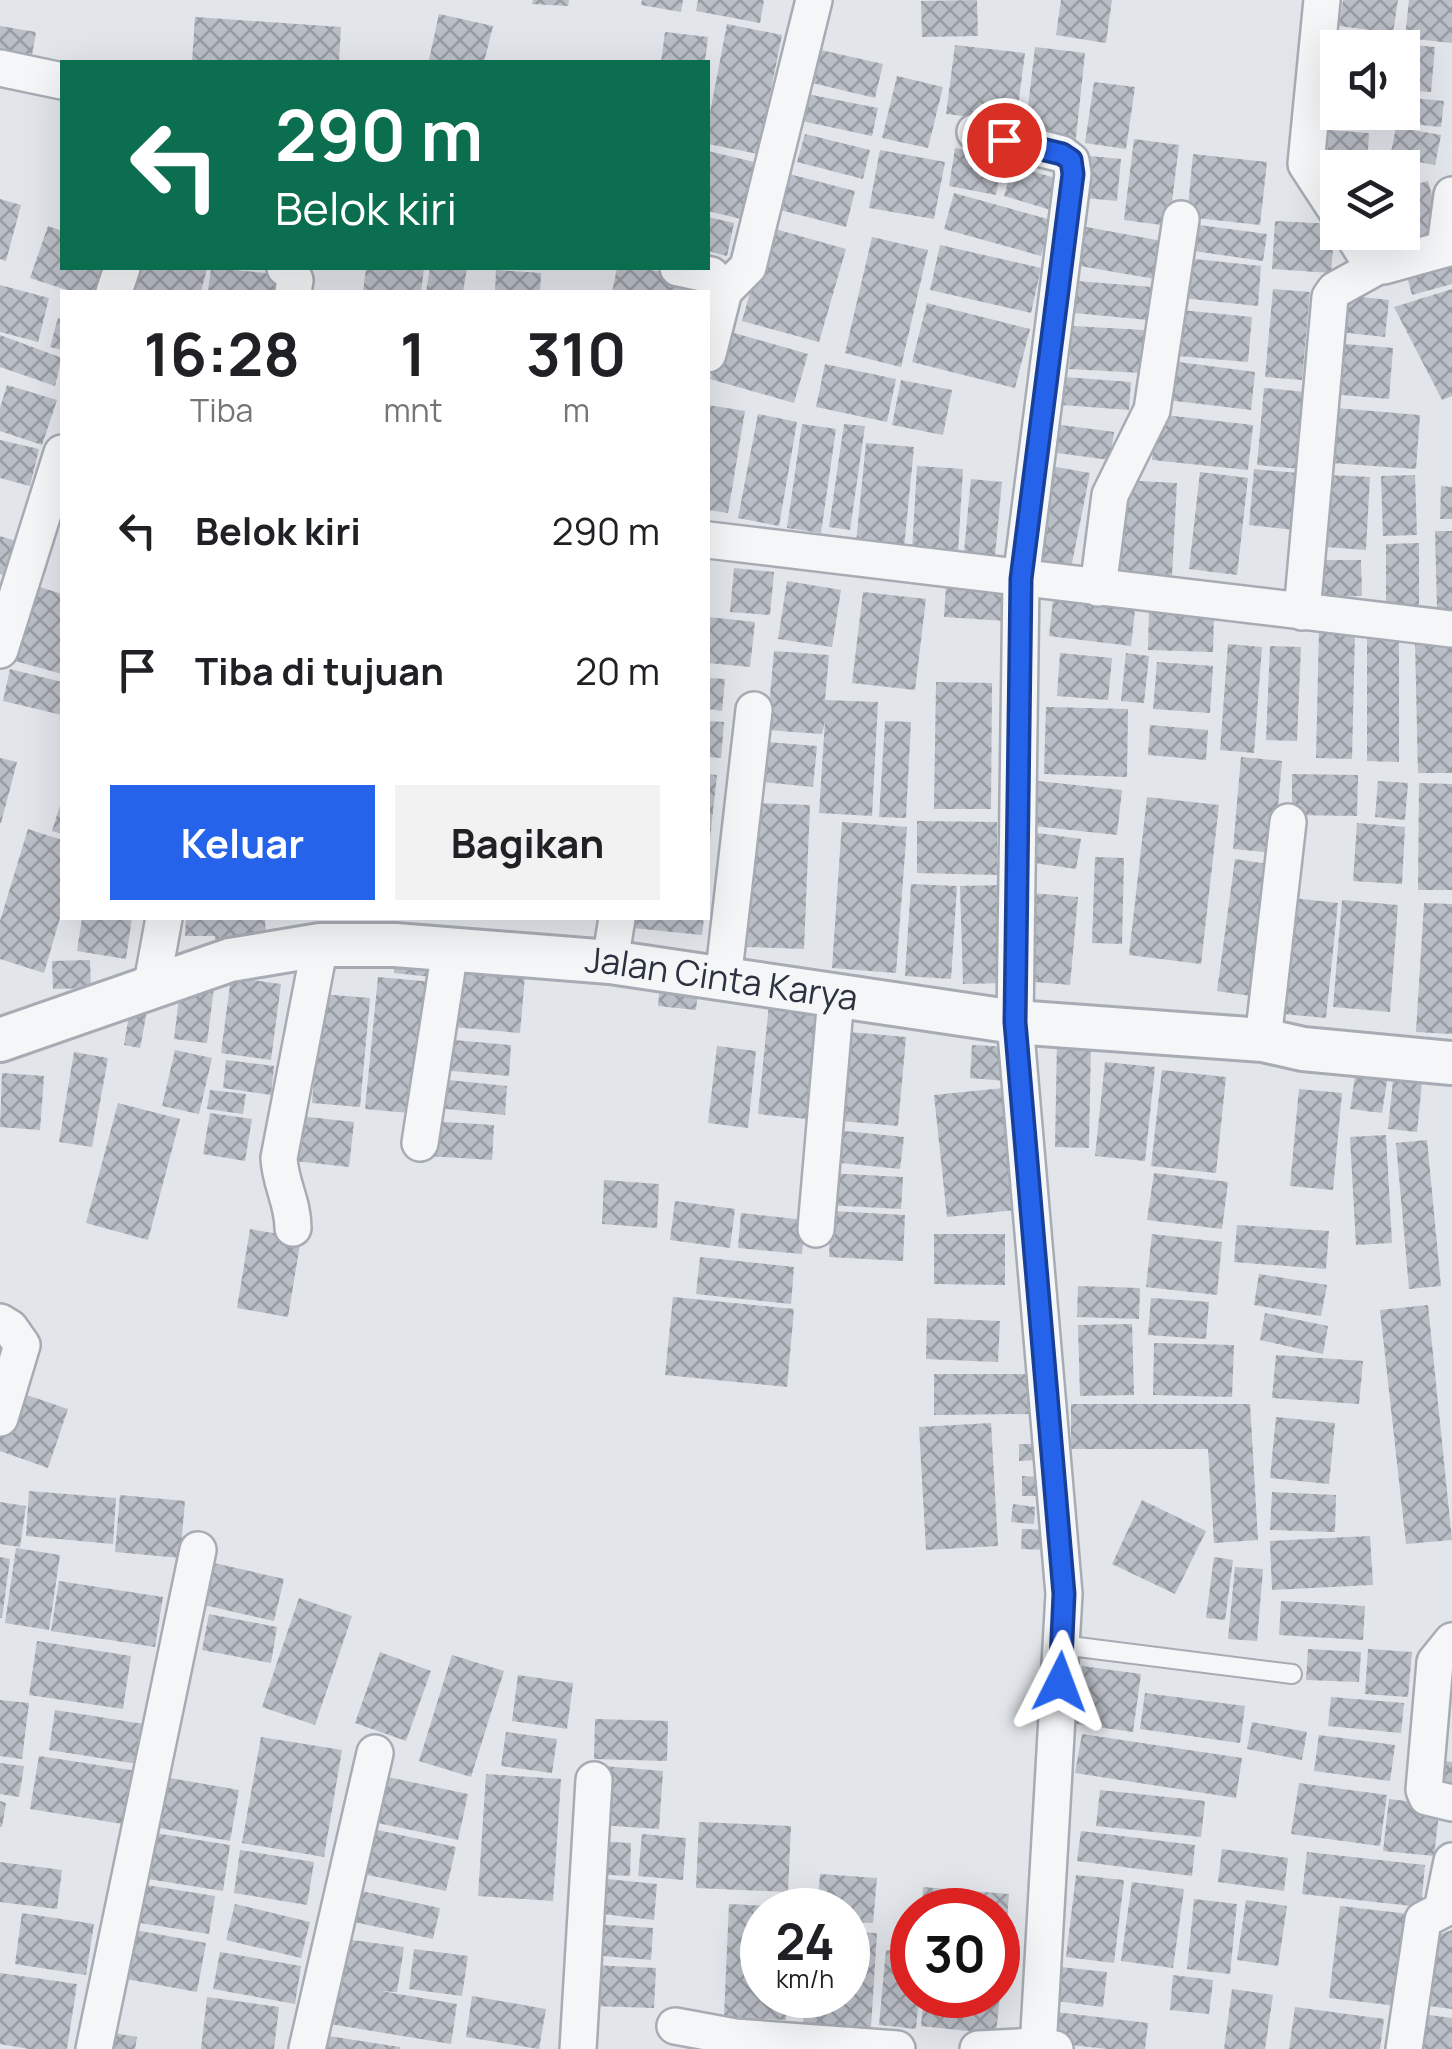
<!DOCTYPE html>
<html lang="id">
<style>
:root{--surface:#fff;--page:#f2f2f2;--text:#202124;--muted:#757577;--accent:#2563eb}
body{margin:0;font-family:Manrope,sans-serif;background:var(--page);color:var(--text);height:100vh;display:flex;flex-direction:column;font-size:38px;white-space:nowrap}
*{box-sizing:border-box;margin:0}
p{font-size:32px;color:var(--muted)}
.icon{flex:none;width:55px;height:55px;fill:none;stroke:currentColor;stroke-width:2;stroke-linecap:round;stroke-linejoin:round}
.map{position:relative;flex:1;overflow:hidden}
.drawer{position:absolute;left:60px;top:290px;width:650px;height:630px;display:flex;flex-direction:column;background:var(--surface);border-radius:0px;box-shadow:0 10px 40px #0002}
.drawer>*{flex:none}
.guide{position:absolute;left:60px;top:60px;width:650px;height:210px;border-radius:0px;box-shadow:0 10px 40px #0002;background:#0b6e4f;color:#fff;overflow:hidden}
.controls{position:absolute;left:1320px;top:30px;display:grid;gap:20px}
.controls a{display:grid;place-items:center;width:100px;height:100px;border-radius:0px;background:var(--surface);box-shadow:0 10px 40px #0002;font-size:50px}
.speed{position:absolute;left:740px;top:1888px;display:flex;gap:20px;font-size:50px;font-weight:700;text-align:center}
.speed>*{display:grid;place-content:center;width:130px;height:130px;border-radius:50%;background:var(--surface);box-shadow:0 10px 40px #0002;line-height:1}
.speed small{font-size:25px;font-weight:400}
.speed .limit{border:15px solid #d22;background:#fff;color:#111}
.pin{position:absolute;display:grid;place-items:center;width:85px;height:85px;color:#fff;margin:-42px;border:5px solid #fff;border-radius:50%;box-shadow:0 2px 10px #0007}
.me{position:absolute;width:110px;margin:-55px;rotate:3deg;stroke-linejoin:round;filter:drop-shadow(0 0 8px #0008)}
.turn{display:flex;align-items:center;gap:35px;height:210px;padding:0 50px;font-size:45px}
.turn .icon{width:130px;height:130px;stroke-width:2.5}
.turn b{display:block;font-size:70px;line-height:85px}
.eta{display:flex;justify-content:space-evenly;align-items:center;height:170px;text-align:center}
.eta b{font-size:60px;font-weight:700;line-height:70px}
.primary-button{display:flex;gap:20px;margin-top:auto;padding:20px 50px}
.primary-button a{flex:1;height:115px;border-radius:0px;background:var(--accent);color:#fff;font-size:40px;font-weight:700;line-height:115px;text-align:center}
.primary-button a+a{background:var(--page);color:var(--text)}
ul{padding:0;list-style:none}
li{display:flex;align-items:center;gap:30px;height:140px;padding:0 50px}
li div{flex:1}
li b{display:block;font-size:38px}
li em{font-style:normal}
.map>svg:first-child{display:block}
.building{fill:url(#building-cross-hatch)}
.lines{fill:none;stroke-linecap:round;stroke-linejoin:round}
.service-casing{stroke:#a7acb4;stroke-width:22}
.minor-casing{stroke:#a7acb4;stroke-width:40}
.tertiary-casing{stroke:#a7acb4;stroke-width:48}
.service{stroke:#f5f6f8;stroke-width:18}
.minor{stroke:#f5f6f8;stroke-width:35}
.tertiary{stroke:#f5f6f8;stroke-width:42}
.route-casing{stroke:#184099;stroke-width:25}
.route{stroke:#2563eb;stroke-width:18}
.labels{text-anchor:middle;stroke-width:9;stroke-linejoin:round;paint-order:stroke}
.street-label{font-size:35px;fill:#2b3341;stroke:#f2f4f7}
</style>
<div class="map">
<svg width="1452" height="2049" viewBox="0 0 1452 2049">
<defs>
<pattern id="building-cross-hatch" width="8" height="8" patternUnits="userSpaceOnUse" patternTransform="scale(2.5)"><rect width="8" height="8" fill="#babec6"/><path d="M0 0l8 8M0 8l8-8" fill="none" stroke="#979ba2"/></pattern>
</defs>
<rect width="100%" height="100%" fill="#e2e5ea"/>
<path class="building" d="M533 0H569L568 6 532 4Z
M642 0H683L681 12 641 5Z
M698 0H764L760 23 696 11Z
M977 0 978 36 922 37 921 1Z
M1061 0H1112L1106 43 1056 35Z
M1343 0H1398L1393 33 1339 26Z
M1409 0H1452V43L1405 38Z
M439 14 493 26 484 62 429 60Z
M195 17 341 27 339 62H192Z
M727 24 782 35 758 154 708 144V123Z
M0 26 36 32 31 61 0 56Z
M665 32 708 37 705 62H661Z
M1326 39 1373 45 1338 48V112H1370L1368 124 1315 116Z
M1381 42 1435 47 1431 92 1402 90V48H1380Z
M955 45 1025 53 1016 122 946 114Z
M1035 47 1085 53 1075 147 1024 141Z
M812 48 883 64 875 98 804 81Z
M897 76 943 87 928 148 882 138Z
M1094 82 1135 87 1126 149 1085 143Z
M802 93 878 108 872 136 797 120Z
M1402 97 1444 101 1441 127 1382 121 1383 112H1402Z
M1396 127 1441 135 1435 165 1390 157Z
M1329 130 1369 133 1367 168H1338V175H1326Z
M805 134 870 150 863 179 797 162Z
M1134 139 1179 145 1169 226 1124 220Z
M955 148 1003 157 996 195 949 186Z
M880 150 945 162 934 219 869 208Z
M708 151 754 162 741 219 708 211Z
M1193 154 1267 162 1260 225 1187 217Z
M1089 156 1121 159 1117 201 1085 198Z
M1013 166 1066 181 1057 212 1004 196Z
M789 174 855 191 846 227 780 210Z
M1428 181 1442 232 1398 244 1394 232H1402V188Z
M954 193 1051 220 1041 256 944 229Z
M0 199 21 205 6 261 0 259Z
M708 217 734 223 727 256 708 251Z
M1275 221 1335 224 1331 273 1272 269Z
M1184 223 1267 234 1263 261 1180 249Z
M48 226 62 231V268H106L97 292H73L30 278Z
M1081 226 1162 241 1155 279 1074 265Z
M768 227 846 249 819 342 742 321Z
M872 237 928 250 901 367 845 353Z
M940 245 1041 268 1031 313 930 290Z
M1452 257V284L1412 295 1405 269Z
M1185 258 1261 266 1258 306 1182 298Z
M134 268H207L201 292H128Z
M211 268 277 274 274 292H208Z
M366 268H424L421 292H363Z
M430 268H467L463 292H426Z
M617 268H640L693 278 690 292H612Z
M496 270 541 273 540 292H495Z
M1077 281 1152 287 1148 320 1074 313Z
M0 285 49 298 38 342 0 332Z
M1273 289 1310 292 1302 380 1265 377Z
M1452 289V396L1442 400 1394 307Z
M1334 294 1389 300 1385 337 1330 331Z
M927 303 1030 329 1015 388 912 362Z
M1170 309 1252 317 1248 362 1166 355Z
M58 318 62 320V350L50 347Z
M1072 326 1145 330 1142 373 1069 369Z
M724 330 808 354 794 403 710 379Z
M0 335 62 358 55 386 0 367Z
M1334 343 1393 348 1389 399 1330 394Z
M1164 360 1255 372 1251 410 1159 399Z
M825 364 896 379 887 422 816 407Z
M1064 377 1131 382 1129 410 1062 405Z
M901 380 952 390 943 435 892 425Z
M7 385 57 400 42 445 0 431V408Z
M1264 388 1306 392 1300 469 1257 465Z
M708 405 745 411 728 513 708 510Z
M1336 408 1420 415 1416 469 1332 463Z
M758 414 797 422 779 526 738 518Z
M1156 414 1253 425 1248 470 1152 460Z
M1046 423 1114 432 1110 460 1042 451Z
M802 424 836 429 821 533 787 528Z
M844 424 865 426 850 530 829 527Z
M0 440 39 449 30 486 0 478Z
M866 443 914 447 904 548 856 543Z
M917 466 963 469 958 553 912 551Z
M1051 466 1090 473 1071 568 1032 560Z
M1254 469 1309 474 1303 531 1249 525Z
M1200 472 1248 478 1237 575 1189 569Z
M1330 475 1370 477 1366 550 1326 547Z
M1415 475 1417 535 1383 536 1381 476Z
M971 479 1002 482 995 556 964 552Z
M1121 480 1177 483 1172 575 1116 572Z
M1441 486 1452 487V519H1440Z
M1435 531H1452V609H1437Z
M0 536 19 542 10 577 0 574Z
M1419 543V606H1386V544Z
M1306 560H1361L1362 596 1307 597Z
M734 568 774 572 770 615 730 612Z
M787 581 841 590 832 647 778 639Z
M30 584 62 594V674L8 659Z
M946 586 1007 590 1005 621 944 617Z
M863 592 926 599 915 690 852 683Z
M1053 600 1135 610 1131 646 1049 636Z
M1149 608 1214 611 1213 652 1148 650Z
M708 617 755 622 750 667 708 663Z
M1319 631 1355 632 1352 759 1316 758Z
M1367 638 1399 639V762L1367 761Z
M1452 641V773H1418L1415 642Z
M1228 644 1262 647 1254 753 1220 750Z
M1270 646 1301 647 1297 741 1266 740Z
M774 651 829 655 825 700 878 702 872 816 819 813 825 721 822 734 767 730Z
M1060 653 1112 658 1108 700 1057 696Z
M1126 653 1149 656 1144 703 1121 701Z
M1157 662 1213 666 1210 713 1153 709Z
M10 669 62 682V715L3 701Z
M708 678 725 679 722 711 708 709Z
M936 682 992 683 991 809H934Z
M1046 707 1128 709 1127 777 1044 774Z
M708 721 724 722 721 758 708 757Z
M885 721 911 722 906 818 879 817Z
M1150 725 1208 730 1206 760 1148 755Z
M767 742 817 746 813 787 763 782Z
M1241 757 1282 761 1274 853 1233 849Z
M0 758 17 762 1 823H0Z
M708 774 717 775 710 838H708Z
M1292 774 1358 775 1357 816 1292 815Z
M1038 781 1122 790 1117 835 1034 826Z
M1378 781 1408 783 1405 820 1375 817Z
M1419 783 1452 784V890H1418Z
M1147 797 1219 805 1201 964 1129 955Z
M62 799V834L52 831Z
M752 803 810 805 804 949 747 947Z
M917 821 997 822V875L917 873Z
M842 822 907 827 896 973 832 968Z
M1357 823 1405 827 1402 884 1353 881Z
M28 829 62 840V911L44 973 0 959V921Z
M1031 832 1081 839 1076 869 1027 862Z
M1095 857 1124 858 1122 944 1092 943Z
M1235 859 1276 865 1258 997 1217 991Z
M911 884 957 886 951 979 905 976Z
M1002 885 1004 983 963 984 960 886Z
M1032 893 1078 897 1070 985 1024 981Z
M1284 897 1338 903 1326 1018 1273 1013Z
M1342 900 1398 905 1390 1012 1333 1007Z
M1424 903 1452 904V1034L1416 1032Z
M82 918H132L126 959 77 951Z
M186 918H265L266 937 215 940V936H185Z
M634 918H704L702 935 633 928Z
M90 960 91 988 53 989 52 961Z
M394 961 434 964 432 977 394 973Z
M458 971 525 976 520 1033 453 1027Z
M231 977 281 984 271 1060 221 1053Z
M378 977 433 982 420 1114 365 1109Z
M181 982 214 987 207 1043 174 1039Z
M660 987 698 991 696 1010 658 1006Z
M321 994 370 998 360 1107 312 1103Z
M131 1003 148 1006 140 1048 124 1045Z
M769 1004 828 1010 817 1120 758 1114Z
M838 1031 906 1037 898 1126 830 1120Z
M443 1039 511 1045 509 1076 441 1070Z
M1057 1041 1091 1042 1089 1148 1055 1147Z
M972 1045 1009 1047 1006 1081 970 1078Z
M717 1046 756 1051 748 1128 708 1123Z
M175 1050 212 1058 199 1114 162 1106Z
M74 1052 108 1058 92 1147 59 1142Z
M226 1060 274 1066 271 1095 223 1088Z
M1105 1062 1155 1067 1145 1161 1095 1156Z
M1162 1070 1226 1077 1216 1173 1151 1166Z
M1356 1070 1388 1075 1382 1113 1350 1109Z
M1394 1070 1423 1073 1417 1132 1388 1129Z
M2 1073 44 1076 40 1130 0 1127Z
M439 1079 507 1086 505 1115 437 1108Z
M1004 1088 1016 1210 947 1217 934 1095Z
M1299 1089 1342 1093 1333 1190 1290 1186Z
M210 1090 246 1094 243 1114 207 1109Z
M118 1103 180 1119 148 1240 86 1223Z
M210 1113 252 1119 245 1161 203 1154Z
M299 1116 354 1122 349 1167 295 1161Z
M430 1121 494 1125 492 1160 428 1156Z
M835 1130 904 1137 900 1169 831 1162Z
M1386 1135 1392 1243 1356 1245 1350 1137Z
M1427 1140 1441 1286 1409 1289 1396 1143Z
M827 1173 903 1177 901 1209 825 1205Z
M1154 1173 1228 1182 1222 1229 1147 1220Z
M604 1180 659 1184 657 1228 602 1224Z
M675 1201 735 1209 730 1248 670 1240Z
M831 1211 905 1215 903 1261 829 1257Z
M741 1213 805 1220 802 1254 738 1248Z
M1237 1225 1329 1231 1326 1269 1234 1262Z
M250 1229 301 1238 288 1317 237 1308Z
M934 1234H1005V1285L934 1284Z
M1152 1234 1222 1242 1217 1295 1146 1287Z
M700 1257 794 1267 791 1304 696 1294Z
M1259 1274 1327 1285 1321 1316 1254 1305Z
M1078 1286 1140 1288 1139 1319 1077 1317Z
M673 1297 794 1309 787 1387 665 1375Z
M1151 1298 1209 1302 1206 1339 1148 1335Z
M1428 1305 1452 1540 1406 1544 1380 1310Z
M1265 1313 1328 1326 1323 1354 1260 1340Z
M927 1318 1000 1321 998 1362 926 1359Z
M1132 1324 1134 1395 1080 1396 1078 1325Z
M1154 1343 1234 1345 1232 1397 1153 1395Z
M1276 1355 1363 1361 1359 1404 1272 1398Z
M934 1374H1028L1029 1414 934 1415Z
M12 1390 68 1409 48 1468 0 1451V1427Z
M1071 1404H1250L1258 1540 1214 1543 1208 1449H1071Z
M1276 1417 1335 1423 1329 1484 1270 1478Z
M991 1423 998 1546 926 1550 919 1427Z
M1019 1444H1039V1460L1019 1461Z
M1022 1476 1045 1477V1496H1022Z
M29 1491 116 1498 113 1544 26 1536Z
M1272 1492 1336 1495 1335 1532 1270 1530Z
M120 1495 185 1501 180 1558 115 1552Z
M1142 1500 1206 1531 1175 1594 1112 1564Z
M0 1502 26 1506 20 1547 0 1544Z
M1013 1504 1035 1507 1034 1524 1011 1522Z
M1022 1529 1050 1530 1049 1550 1021 1549Z
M1370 1536 1373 1585 1272 1590 1270 1541Z
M16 1548 60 1555 49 1630 5 1623Z
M0 1557 10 1559 2 1618H0Z
M1214 1557 1233 1560 1225 1620 1206 1618Z
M214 1563 284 1579 274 1621 204 1605Z
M1235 1567 1263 1569 1257 1641 1228 1639Z
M59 1581 163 1597 155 1647 51 1631Z
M299 1598 352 1616 315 1725 262 1707Z
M1281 1601 1365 1606 1363 1640 1279 1635Z
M209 1614 277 1627 271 1663 202 1650Z
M37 1641 131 1656 123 1709 29 1695Z
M1308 1649 1361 1652 1359 1682 1306 1680Z
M1368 1649 1412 1652 1408 1697 1365 1694Z
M380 1652 431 1671 406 1741 355 1723Z
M452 1655 504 1671 471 1777 419 1761Z
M1082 1666 1141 1674 1133 1732 1075 1724Z
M518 1675 573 1683 567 1729 512 1721Z
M1145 1693 1245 1706 1240 1743 1140 1729Z
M1331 1697 1404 1703 1401 1733 1328 1726Z
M0 1700 29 1703 22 1759 0 1756Z
M55 1710 144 1724 138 1764 49 1750Z
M595 1719 668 1721 667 1761 594 1759Z
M1252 1722 1307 1732 1302 1760 1247 1749Z
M506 1732 557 1739 552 1773 501 1766Z
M1082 1734 1242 1758 1236 1798 1075 1773Z
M1319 1735 1395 1745 1390 1781 1314 1771Z
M261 1737 342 1750 324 1857 242 1843Z
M39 1756 137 1771 129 1825 30 1809Z
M1444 1761 1452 1762V1796L1440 1794Z
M0 1763 24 1766 19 1797 0 1794Z
M604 1766 663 1771 659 1829 599 1825Z
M486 1774 561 1779 553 1901 478 1896Z
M383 1776 468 1794 458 1840 373 1822Z
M164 1777 239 1790 230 1841 154 1827Z
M1299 1783 1387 1795 1380 1846 1291 1834Z
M1100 1790 1205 1801 1201 1837 1096 1826Z
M1389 1799 1440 1805 1434 1856 1383 1851Z
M0 1801 6 1803 2 1827H0Z
M699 1822 791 1826 788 1892 696 1888Z
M373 1829 456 1847 446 1891 363 1874Z
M1081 1831 1195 1845 1192 1876 1077 1861Z
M155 1833 230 1845 223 1891 148 1879Z
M642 1834 686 1838 683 1880 638 1876Z
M592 1841 631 1843 630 1876 591 1874Z
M1222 1849 1288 1858 1284 1891 1218 1882Z
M240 1850 314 1862 307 1905 234 1893Z
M1307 1852 1425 1865 1421 1907 1302 1894Z
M0 1862 62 1870 57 1909 0 1902Z
M820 1874 877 1878 873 1923 848 1922V1910H817Z
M1076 1875 1124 1880 1114 1963 1066 1957Z
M597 1878 657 1884 654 1920 594 1913Z
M1132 1882 1184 1889 1173 1968 1121 1961Z
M146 1885 215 1896 209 1934 140 1923Z
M923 1887 1009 1894 1005 1945H998V1910H922Z
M352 1889 440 1908 433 1939 345 1920Z
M1194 1899 1237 1904 1230 1974 1187 1969Z
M1246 1900 1287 1906 1278 1966 1237 1960Z
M235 1904 310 1922 301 1958 226 1940Z
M729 1904 786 1907V1910H762V1995H787L786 2020 724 2017Z
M1340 1906 1409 1914 1398 2006 1329 1998Z
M22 1913 94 1924 86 1975 15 1964Z
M594 1924 653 1928 651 1960 592 1955Z
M135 1930 206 1943 197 1992 126 1979Z
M1452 1930V2009L1414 2004 1441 1934Z
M848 1932 877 1933 871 2028 803 2025 805 1995H848Z
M337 1938 404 1947 397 1992 381 1991 457 2004 451 2044 324 2023Z
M414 1949 468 1956 462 1996 409 1989Z
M886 1950 912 1953V1995H919L916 2029 879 2025Z
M220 1952 301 1966 295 2004 213 1989Z
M998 1964H1003L1000 1993H998Z
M591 1965 656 1968 654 2008 590 2006Z
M1060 1967 1107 1972 1103 2007 1056 2001Z
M0 1973 77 1984 67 2049H29L0 2044Z
M1173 1975 1213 1980 1209 2014 1170 2010Z
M1232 1989 1273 1995 1265 2049H1224Z
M924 1995H1000L996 2034 921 2026Z
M472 1996 546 2009 539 2049 466 2037Z
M207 1997 279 2007 274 2049H201Z
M1295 2007 1384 2019 1380 2049H1289Z
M1056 2012 1148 2023 1145 2049H1107L1053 2043Z
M1414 2013 1452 2018V2049H1409Z
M108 2032 137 2037 135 2049H105Z
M328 2036 400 2047V2049H325Z"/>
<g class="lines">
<g class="service-casing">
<path id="service" d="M1062 1645 1292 1674"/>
</g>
<g class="minor-casing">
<path id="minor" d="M1322 0 1306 164 1338 213
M0 68 62 81
M975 132 1062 154 1071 161 1073 174 1021 579 1015 1022 1064 1594 1038 2049
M1351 232 1366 256 1384 266 1452 247
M1445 247 1452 195
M285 268 290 269 295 280 293 292
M678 268 711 275 724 291
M114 292 122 268
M708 354 724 291 748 267 814 0
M708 540 1452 629
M1098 588 1110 495 1152 410 1181 219
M1302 612 1330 297 1335 290 1380 265
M0 650 62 453
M610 962 617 918
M723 980 754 710
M151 989 164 918
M1263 1040 1288 822
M420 1143 450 950
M293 1228C293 1202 280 1183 279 1158L320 945
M816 1229 836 997
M0 1322 10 1328 22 1345 0 1418
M1452 1641 1435 1662 1424 1790 1427 1797 1452 1803
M675 2026 735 2037 897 2049
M94 2049 198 1550
M307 2049 375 1753
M578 2049 594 1780
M978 2049 1038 2046 1055 2049
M1404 2049 1423 1920 1442 1910 1452 1861"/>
</g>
<g class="tertiary-casing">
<g id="tertiary">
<path id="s1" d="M0 1040 230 960 320 945H395L610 962 1015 1022 1263 1040 1303 1049 1452 1063"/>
</g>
</g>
<use href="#service" class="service"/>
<use href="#minor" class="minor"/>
<use href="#tertiary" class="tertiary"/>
</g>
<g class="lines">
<g class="route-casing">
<path id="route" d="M1004 140 1062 154 1071 160 1073 174 1021 579 1015 1022 1064 1594 1060 1682"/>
</g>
<use href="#route" class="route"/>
</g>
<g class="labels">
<g class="street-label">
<text dy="12" stroke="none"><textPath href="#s1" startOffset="738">Jalan Cinta Karya</textPath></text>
</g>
</g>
</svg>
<div class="controls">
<a><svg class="icon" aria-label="sound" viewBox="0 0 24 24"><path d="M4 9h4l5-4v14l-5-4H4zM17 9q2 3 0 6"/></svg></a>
<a><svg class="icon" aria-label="layers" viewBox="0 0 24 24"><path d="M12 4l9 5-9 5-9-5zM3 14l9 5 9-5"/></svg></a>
</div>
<div class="speed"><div>24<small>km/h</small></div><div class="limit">30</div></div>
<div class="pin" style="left:1004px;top:140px;background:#d93025"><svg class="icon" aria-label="arrive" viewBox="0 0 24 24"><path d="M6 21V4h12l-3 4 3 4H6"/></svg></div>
<svg class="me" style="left:1060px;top:1682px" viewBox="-20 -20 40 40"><path d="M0-17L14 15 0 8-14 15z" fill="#2563eb" stroke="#fff" stroke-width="4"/></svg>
<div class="guide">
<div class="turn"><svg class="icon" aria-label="left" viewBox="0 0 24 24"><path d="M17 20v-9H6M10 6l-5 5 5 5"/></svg><div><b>290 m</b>Belok kiri</div></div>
</div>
<section class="drawer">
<div class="eta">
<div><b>16:28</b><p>Tiba</p></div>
<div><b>1</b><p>mnt</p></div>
<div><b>310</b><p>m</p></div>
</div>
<ul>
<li><svg class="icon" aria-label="left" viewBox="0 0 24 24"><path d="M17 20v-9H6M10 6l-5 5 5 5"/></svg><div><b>Belok kiri</b></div><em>290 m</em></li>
<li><svg class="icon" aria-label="arrive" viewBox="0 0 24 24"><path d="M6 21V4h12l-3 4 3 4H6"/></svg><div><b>Tiba di tujuan</b></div><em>20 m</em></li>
</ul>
<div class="primary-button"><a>Keluar</a><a>Bagikan</a></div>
</section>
</div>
